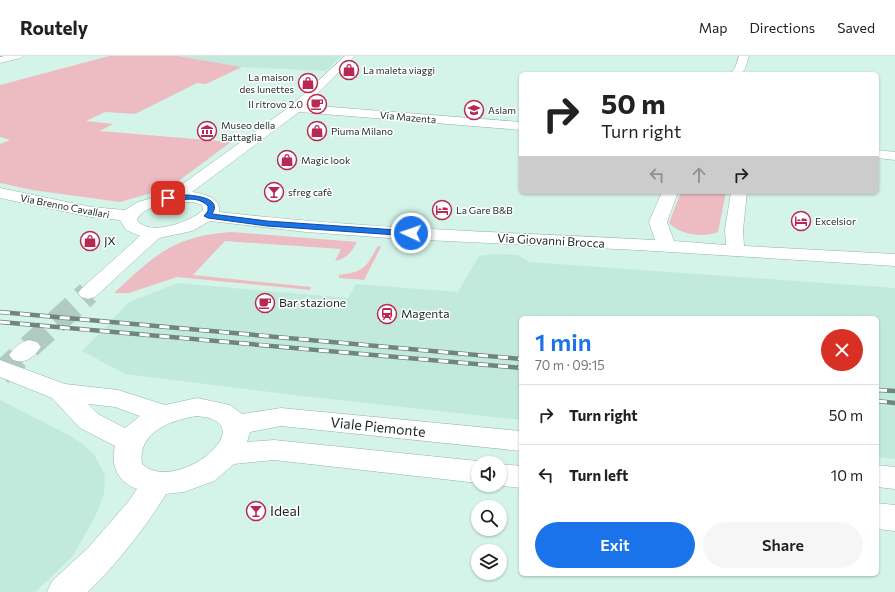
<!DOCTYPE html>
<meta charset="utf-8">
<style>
:root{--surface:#fff;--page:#f6f6f6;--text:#222;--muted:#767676;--line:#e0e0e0;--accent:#1a73e8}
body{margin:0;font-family:Commissioner,sans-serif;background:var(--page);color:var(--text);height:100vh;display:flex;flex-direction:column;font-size:15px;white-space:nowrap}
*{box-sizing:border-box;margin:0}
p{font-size:13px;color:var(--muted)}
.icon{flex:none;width:22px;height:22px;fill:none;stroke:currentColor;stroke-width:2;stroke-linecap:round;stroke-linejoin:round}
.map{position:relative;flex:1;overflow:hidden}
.sheet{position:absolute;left:519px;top:260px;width:360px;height:260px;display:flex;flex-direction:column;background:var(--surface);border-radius:6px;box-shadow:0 1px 3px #0004}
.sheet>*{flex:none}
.hud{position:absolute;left:519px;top:16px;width:360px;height:122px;border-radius:6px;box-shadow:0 1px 3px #0004;background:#fff;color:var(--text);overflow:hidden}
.fabs{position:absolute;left:471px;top:400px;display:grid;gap:8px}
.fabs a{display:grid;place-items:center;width:36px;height:36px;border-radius:50%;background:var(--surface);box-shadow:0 1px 3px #0004;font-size:20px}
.pin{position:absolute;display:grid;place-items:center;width:34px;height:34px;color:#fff;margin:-17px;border-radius:8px;box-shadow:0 2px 6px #0006}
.me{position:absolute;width:44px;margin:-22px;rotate:273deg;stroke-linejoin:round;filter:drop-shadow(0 0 3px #0008)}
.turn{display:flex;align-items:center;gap:14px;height:84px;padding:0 16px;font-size:18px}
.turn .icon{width:52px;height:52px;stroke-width:2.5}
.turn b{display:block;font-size:28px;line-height:34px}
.lanes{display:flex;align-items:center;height:38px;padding:0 16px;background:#0003;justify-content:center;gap:20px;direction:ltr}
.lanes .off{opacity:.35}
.round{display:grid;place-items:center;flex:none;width:42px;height:42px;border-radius:21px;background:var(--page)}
.headline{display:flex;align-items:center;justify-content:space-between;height:68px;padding:0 16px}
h1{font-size:24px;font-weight:600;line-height:30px;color:var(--accent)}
.button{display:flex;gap:8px;margin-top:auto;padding:8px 16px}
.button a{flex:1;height:46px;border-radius:24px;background:var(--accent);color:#fff;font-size:16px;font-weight:600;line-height:46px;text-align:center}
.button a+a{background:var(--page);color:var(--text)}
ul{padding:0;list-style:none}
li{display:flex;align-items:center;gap:12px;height:60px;padding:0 16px;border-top:1px solid var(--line)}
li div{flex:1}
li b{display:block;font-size:15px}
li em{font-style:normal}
header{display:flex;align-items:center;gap:24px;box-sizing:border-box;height:56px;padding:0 20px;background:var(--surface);border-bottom:1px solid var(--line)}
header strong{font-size:19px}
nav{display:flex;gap:22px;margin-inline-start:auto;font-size:14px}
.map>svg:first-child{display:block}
.built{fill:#c1eadd}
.green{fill:#edbcc3}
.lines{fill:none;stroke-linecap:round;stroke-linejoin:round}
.minor-tunnel{stroke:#afcbc2;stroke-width:24;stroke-dasharray:24 12;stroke-linecap:butt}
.minor-casing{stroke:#96b4aa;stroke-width:1}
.minor{fill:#fff;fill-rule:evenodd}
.rail-casing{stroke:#70857f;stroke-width:4.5}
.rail{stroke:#fff;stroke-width:3;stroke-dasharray:10;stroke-linecap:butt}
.route{fill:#1a73e8;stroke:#114b97}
.labels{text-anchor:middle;stroke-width:3;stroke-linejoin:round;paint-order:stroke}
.far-poi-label{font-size:10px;fill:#1c2825;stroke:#fff;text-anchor:start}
.far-street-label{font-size:10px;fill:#1c2825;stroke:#fff}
.poi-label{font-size:12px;fill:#1c2825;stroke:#fff;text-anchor:start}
.street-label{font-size:12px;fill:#1c2825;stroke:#fff}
.near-street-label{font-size:14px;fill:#1c2825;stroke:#fff}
.near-poi-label{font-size:14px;fill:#1c2825;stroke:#fff;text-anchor:start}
</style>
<header>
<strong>Routely</strong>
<nav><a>Map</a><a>Directions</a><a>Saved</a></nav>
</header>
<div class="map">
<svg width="895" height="536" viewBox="0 0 895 536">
<rect width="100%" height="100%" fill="#d4f4e9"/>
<path class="built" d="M178 0H341L326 15 242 11Z
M496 198 518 199 529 206 895 232V403L877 401V262H521V364L302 340 125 318 82 295 129 246 178 227 348 242 356 228 458 236 479 200Z
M0 344 63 376 80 386 94 398 105 419 104 439 95 461 73 500 35 536H0Z"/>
<path class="green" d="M109 0H178L242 11 206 28 197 27 135 58 105 56 86 65 113 68 100 75 231 86 169 132 120 146 32 134 0 127V88L10 84 0 81V29Z
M681 136H726L718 176C704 182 680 179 669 167Z
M232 176 357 186C351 197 347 202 335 205L341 193 225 185 193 219 311 231 310 234 177 221 129 237H114C155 199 173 180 232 176Z
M378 190 381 191 364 224 339 222V219C367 215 365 211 378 190Z"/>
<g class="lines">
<path class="minor-tunnel" d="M29 291 88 237
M0 318 21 299"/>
<g class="minor-casing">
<path id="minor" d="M5 0H23L21 2 0 7V1Z
M345 0H355L306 49 521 66V74L299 56 192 136C204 138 221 141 219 156 364 173 509 176 655 184L649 166 662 136H678L667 166 674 185 726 189 725 174 731 136H747L743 174 744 190 895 198V210L638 194 404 183 306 176 210 165 192 175 159 182 95 241 88 243 81 241 78 237 81 233 140 180 126 174 120 164 91 161 0 142V132L91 151 125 154 138 146 170 137 292 49ZM175 146H193L202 149 203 154C191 166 148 181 137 164 141 152 163 148 175 146Z
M739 0H749L745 13 741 18H730L735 12Z
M877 94 895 96V104L877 102Z
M29 284 37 286 41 291C33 302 26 308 13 304L9 299C15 291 20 286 29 284Z
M0 304 65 328 118 334 165 349 197 342 230 349 242 358 281 352 521 375V395L281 370 250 376 247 386 274 384 478 405 485 407H478V427L274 404 234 408 214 425 184 436 166 438C144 474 118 506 88 536H47L52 525 88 492 128 446 137 433C118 426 110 410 115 390L80 372 52 342 0 321ZM88 348 115 351 140 360 125 372 98 358ZM197 360C202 361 208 361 212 363 251 378 173 437 142 408 137 376 171 364 197 360Z
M500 408 521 410V432L496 429H500Z
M877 409 895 411V433L877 431Z
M877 447 895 449V475L877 473Z"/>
</g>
<use href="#minor" class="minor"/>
<g class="rail-casing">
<path id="rail" d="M0 256 521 303
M0 266 521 312
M877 334 895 335
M877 345 895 347"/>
</g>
<use href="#rail" class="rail"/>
</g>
<path class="route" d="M188 139C199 140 222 143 212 158L267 165 411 175 415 177 411 180 267 170 208 162 204 160 208 155V150C194 136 175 149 165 142L168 140Z"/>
<defs>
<g id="shop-ring" transform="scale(1)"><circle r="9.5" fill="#fff" stroke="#b82852" stroke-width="1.5"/><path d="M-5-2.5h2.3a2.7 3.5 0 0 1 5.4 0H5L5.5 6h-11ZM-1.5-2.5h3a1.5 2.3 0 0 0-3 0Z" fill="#b82852"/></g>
<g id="cafe-ring" transform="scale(1)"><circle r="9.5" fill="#fff" stroke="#b82852" stroke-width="1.5"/><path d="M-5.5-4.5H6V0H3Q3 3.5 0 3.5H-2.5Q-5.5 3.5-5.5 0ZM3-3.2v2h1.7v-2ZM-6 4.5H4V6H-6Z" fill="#b82852"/></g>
<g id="school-ring" transform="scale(1)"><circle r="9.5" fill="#fff" stroke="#b82852" stroke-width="1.5"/><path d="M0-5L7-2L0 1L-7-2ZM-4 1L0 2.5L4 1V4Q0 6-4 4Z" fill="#b82852"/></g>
<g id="museum-ring" transform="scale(1)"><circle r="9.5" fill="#fff" stroke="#b82852" stroke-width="1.5"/><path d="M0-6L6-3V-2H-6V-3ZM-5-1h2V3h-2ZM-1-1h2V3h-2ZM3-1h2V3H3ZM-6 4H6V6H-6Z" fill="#b82852"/></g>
<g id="bar-ring" transform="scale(1)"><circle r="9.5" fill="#fff" stroke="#b82852" stroke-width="1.5"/><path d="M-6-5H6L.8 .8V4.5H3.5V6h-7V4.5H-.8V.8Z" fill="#b82852"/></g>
<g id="hotel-ring" transform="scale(1)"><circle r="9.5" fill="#fff" stroke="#b82852" stroke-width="1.5"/><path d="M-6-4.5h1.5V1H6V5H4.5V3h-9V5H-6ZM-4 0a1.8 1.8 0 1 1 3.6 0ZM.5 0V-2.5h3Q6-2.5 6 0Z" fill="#b82852"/></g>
<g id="station-ring" transform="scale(1)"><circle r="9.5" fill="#fff" stroke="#b82852" stroke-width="1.5"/><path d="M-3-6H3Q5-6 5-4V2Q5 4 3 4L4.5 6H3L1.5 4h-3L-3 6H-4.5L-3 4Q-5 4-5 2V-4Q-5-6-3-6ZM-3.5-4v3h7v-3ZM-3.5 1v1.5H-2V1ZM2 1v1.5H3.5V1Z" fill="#b82852"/></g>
</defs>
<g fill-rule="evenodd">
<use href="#shop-ring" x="349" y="14"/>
<use href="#shop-ring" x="308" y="27"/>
<use href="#cafe-ring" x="317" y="48"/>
<use href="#school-ring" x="474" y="54"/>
<use href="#museum-ring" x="207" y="75"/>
<use href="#shop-ring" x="317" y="75"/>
<use href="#shop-ring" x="287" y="104"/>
<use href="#bar-ring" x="274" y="136"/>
<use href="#hotel-ring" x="442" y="154"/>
<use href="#hotel-ring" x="801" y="165"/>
<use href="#shop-ring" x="90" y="185"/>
<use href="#cafe-ring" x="265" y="247"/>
<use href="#station-ring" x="387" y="258"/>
<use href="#bar-ring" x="256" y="455"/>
</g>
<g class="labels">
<g class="far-poi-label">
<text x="363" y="18">La maleta viaggi</text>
<text x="294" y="25" text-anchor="end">La maison<tspan x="294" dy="12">des lunettes</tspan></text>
<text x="303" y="52" text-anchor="end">Il ritrovo 2.0</text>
<text x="488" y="58">Aslam</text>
<text x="221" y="73">Museo della<tspan x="221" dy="12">Battaglia</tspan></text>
<text x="331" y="79">Piuma Milano</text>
<text x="301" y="108">Magic look</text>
<text x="288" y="140">sfreg cafè</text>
<text x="456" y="158">La Gare B&amp;B</text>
<text x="815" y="169">Excelsior</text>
</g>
<g class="far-street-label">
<text transform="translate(408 61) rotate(5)" y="4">Via Mazenta</text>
<text transform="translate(65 150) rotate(11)" y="4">Via Brenno Cavallari</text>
</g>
<g class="poi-label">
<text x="104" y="189">JX</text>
<text x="279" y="251">Bar stazione</text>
<text x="401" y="262">Magenta</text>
</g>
<g class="street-label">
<text transform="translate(551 185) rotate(3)" y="4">Via Giovanni Brocca</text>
</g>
<g class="near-street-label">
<text transform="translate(378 371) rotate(6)" y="5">Viale Piemonte</text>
</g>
<g class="near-poi-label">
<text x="270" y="460">Ideal</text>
</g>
</g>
</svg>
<div class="fabs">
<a><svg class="icon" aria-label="sound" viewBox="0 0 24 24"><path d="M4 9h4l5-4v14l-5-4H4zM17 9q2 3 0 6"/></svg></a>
<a><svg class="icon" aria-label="search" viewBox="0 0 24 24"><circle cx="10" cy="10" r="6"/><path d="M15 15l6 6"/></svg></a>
<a><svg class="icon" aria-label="layers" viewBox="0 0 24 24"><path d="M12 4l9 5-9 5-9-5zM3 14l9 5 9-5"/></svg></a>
</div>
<div class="pin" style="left:168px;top:142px;background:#d93025"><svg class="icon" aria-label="arrive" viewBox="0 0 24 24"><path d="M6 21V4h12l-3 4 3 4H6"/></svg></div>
<svg class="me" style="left:411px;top:177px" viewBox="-20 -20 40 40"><circle r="17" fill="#1a73e8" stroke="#fff" stroke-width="3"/><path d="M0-11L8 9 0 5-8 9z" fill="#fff"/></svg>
<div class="hud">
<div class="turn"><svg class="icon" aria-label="right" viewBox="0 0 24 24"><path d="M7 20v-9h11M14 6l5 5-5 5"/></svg><div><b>50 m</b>Turn right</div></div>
<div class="lanes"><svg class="icon off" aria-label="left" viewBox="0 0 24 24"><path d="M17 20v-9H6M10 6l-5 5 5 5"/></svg><svg class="icon off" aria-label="ahead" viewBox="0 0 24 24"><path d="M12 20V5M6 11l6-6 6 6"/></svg><svg class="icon" aria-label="right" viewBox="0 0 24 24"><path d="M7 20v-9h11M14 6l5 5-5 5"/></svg></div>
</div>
<section class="sheet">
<div class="headline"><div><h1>1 min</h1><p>70 m · 09:15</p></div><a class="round" style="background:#d93025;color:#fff"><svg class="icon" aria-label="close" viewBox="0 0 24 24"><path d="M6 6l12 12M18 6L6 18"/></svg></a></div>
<ul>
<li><svg class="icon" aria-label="right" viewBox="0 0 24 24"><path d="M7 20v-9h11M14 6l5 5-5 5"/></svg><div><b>Turn right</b></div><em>50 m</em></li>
<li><svg class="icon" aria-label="left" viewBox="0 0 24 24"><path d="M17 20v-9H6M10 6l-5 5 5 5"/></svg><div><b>Turn left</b></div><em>10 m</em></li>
</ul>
<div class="button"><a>Exit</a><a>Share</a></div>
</section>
</div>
